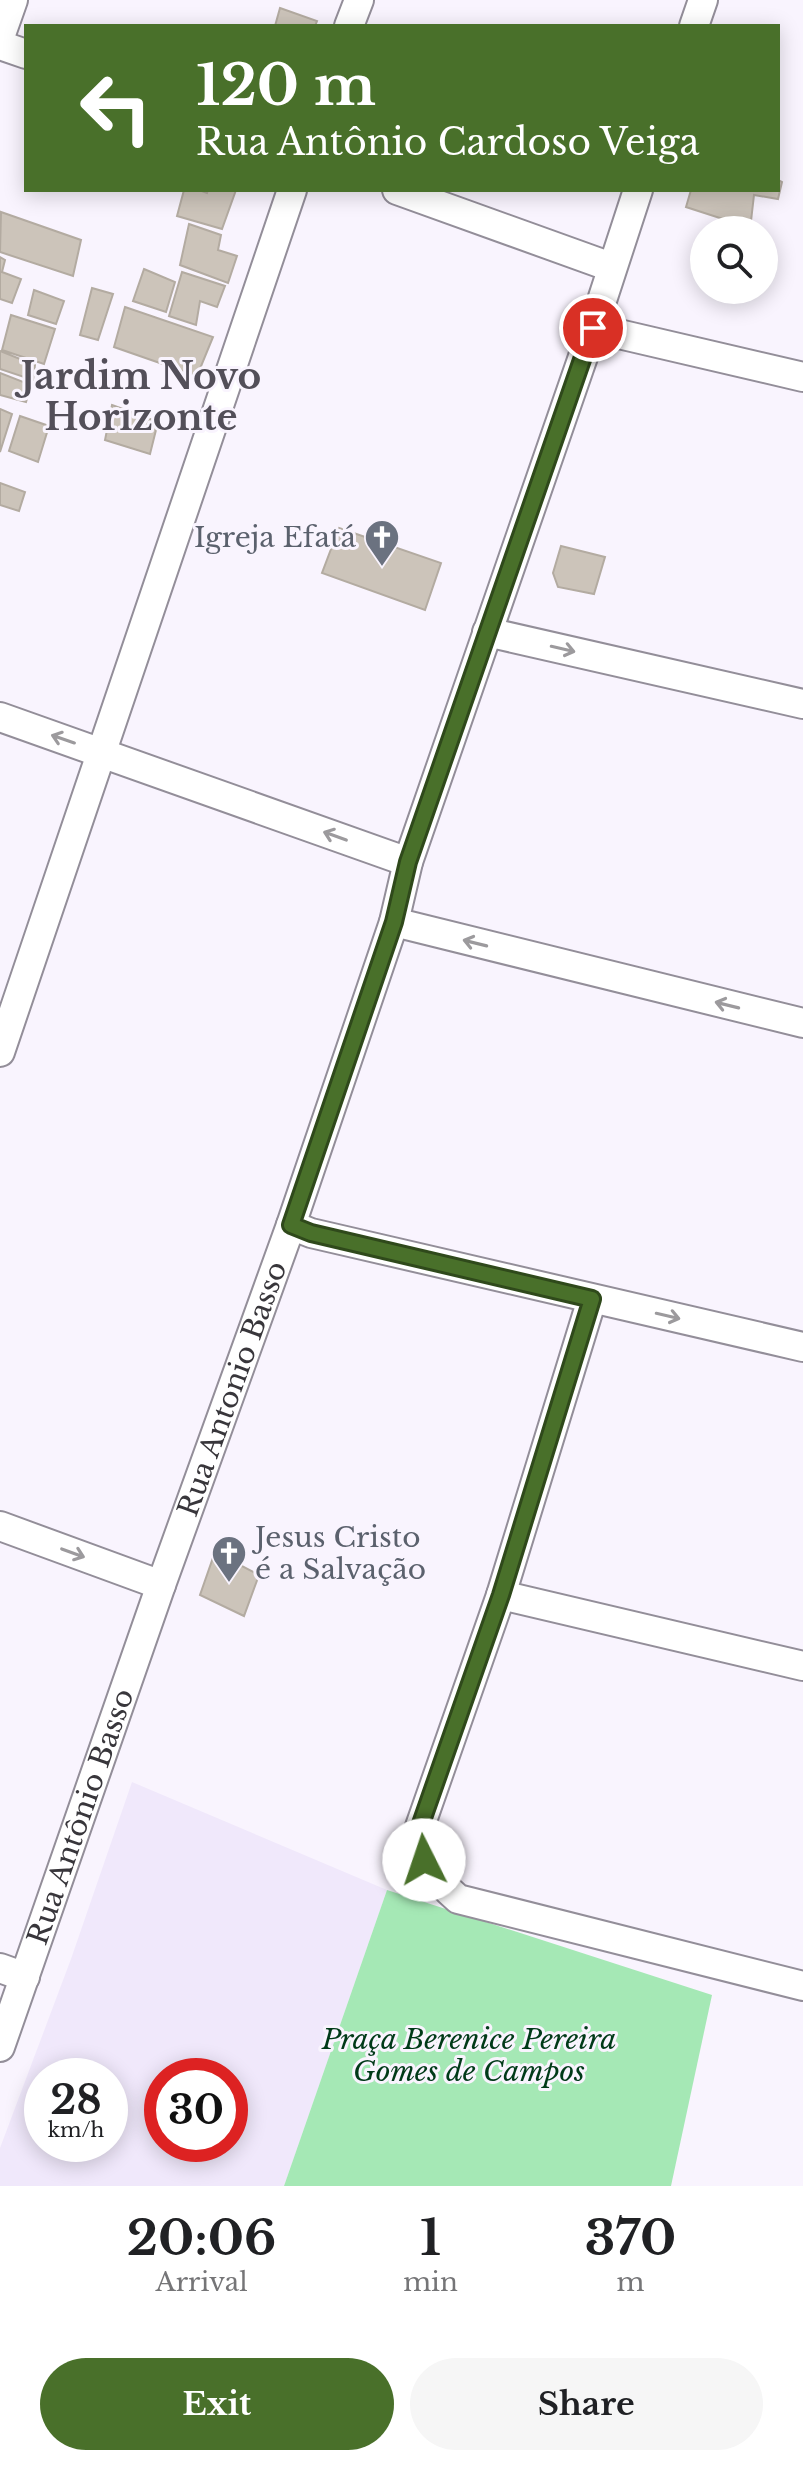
<!DOCTYPE html>
<meta charset="utf-8">
<style>
:root{--surface:#fff;--page:#f6f6f6;--text:#202124;--muted:#757577;--accent:#49702a}
body{margin:0;font-family:"Libre Baskerville",serif;background:var(--page);color:var(--text);height:100vh;display:flex;flex-direction:column;font-size:30px;white-space:nowrap}
*{box-sizing:border-box;margin:0}
p{font-size:26px;color:var(--muted)}
.icon{flex:none;width:44px;height:44px;fill:none;stroke:currentColor;stroke-width:2;stroke-linecap:round;stroke-linejoin:round}
.map{position:relative;height:2186px;overflow:hidden}
.drawer{display:flex;flex-direction:column;background:var(--surface);flex:1}
.drawer>*{flex:none}
.top-card{position:absolute;left:24px;top:24px;width:756px;height:168px;border-radius:0px;box-shadow:0 4px 20px #0003;background:#49702a;color:#fff;overflow:hidden}
.controls{position:absolute;left:690px;top:216px;display:grid;gap:16px}
.controls a{display:grid;place-items:center;width:88px;height:88px;border-radius:50%;background:var(--surface);box-shadow:0 4px 20px #0003;font-size:40px}
.speed{position:absolute;left:24px;top:2058px;display:flex;gap:16px;font-size:40px;font-weight:700;text-align:center}
.speed>*{display:grid;place-content:center;width:104px;height:104px;border-radius:50%;background:var(--surface);box-shadow:0 4px 20px #0003;line-height:1}
.speed small{font-size:20px;font-weight:400}
.speed .limit{border:12px solid #d22;background:#fff;color:#111}
.pin{position:absolute;display:grid;place-items:center;width:68px;height:68px;color:#fff;margin:-34px;border:4px solid #fff;border-radius:50%;box-shadow:0 2px 8px #0007}
.me{position:absolute;width:88px;margin:-44px;rotate:356deg;stroke-linejoin:round;filter:drop-shadow(0 0 6px #0008)}
.turn{display:flex;align-items:center;gap:28px;height:168px;padding:0 40px;font-size:36px}
.turn .icon{width:104px;height:104px;stroke-width:2.5}
.turn b{display:block;font-size:56px;line-height:68px}
.eta{display:flex;justify-content:space-evenly;align-items:center;height:136px;text-align:center}
.eta b{font-size:48px;font-weight:700;line-height:56px}
.action{display:flex;gap:16px;margin-top:auto;padding:16px 40px}
.action a{flex:1;height:92px;border-radius:48px;background:var(--accent);color:#fff;font-size:32px;font-weight:700;line-height:92px;text-align:center}
.action a+a{background:var(--page);color:var(--text)}
.map>svg:first-child{display:block}
.built{fill:#f0e8fb;fill-rule:evenodd}
.green{fill:#a5e8b5}
.building{fill:#ccc4ba;stroke:#b3aba1;stroke-width:2}
.lines{fill:none;stroke-linecap:round;stroke-linejoin:round}
.street-casing{stroke:#938e99;stroke-width:32}
.street{stroke:#fff;stroke-width:28}
.oneway{stroke:#9c9a9d}
.route-casing{stroke:#2f491b;stroke-width:20}
.route{stroke:#49702a;stroke-width:14}
.labels{text-anchor:middle;stroke-width:6;stroke-linejoin:round;paint-order:stroke}
.worship-label{font-size:28px;fill:#5b616d;stroke:#f9f4fe;text-anchor:end}
.street-label{font-size:28px;fill:#38363b;stroke:#f9f4fe}
.park-label{font-size:28px;font-style:italic;fill:#003a18;stroke:#f9f4fe}
.district-label{font-size:36px;font-weight:bold;fill:#534f59;stroke:#f9f4fe}
</style>
<div class="map">
<svg width="803" height="2186" viewBox="0 0 803 2186">
<rect width="100%" height="100%" fill="#f9f4fe"/>
<path class="built" d="M132 1782 387 1890 284 2186H0V2148L71 1959ZM42 2076H110V2144H42ZM162 2076H230V2144H162Z"/>
<path class="green" d="M387 1890 712 1995 671 2186H284Z"/>
<path class="building" d="M280 8 317 21 315 26H275Z
M778 180 782 182 778 199 754 195 751 221 726 220 686 207 691 190H778Z
M184 190H199L207 193 208 190H236L222 229 177 216Z
M1 212 81 240 73 276 0 252Z
M189 224 221 235 218 250 237 256 228 283 180 265Z
M0 257 5 260 2 272 21 279 12 303 0 299Z
M144 269 175 282 166 312 133 301Z
M182 272 225 286 217 307 200 301 196 325 169 316Z
M92 288 113 294 98 340 80 335Z
M34 290 64 301 56 324 28 315Z
M125 307 213 337 197 376 114 347Z
M11 315 55 329 44 364 2 350Z
M0 351 35 365 33 380 0 369Z
M0 373 31 385 26 402 0 395Z
M112 405 158 422 150 454 105 440Z
M0 409 12 414 0 452Z
M20 416 49 426 38 462 9 451Z
M0 483 25 492 19 511 0 505Z
M339 528 441 563 425 610 322 573Z
M561 546 605 557 594 594 558 587 553 573Z
M215 1552 259 1575 244 1616 200 1595Z"/>
<g class="lines">
<g class="street-casing">
<g id="street">
<path d="M349 26 359 0"/>
<path d="M694 26 703 0"/>
<path d="M0 37 13 0"/>
<path d="M0 45 26 54"/>
<path d="M397 190 611 267"/>
<path d="M593 328 803 377"/>
<path d="M487 632 803 704"/>
<path d="M0 717 408 862"/>
<path d="M394 922 803 1023"/>
<path d="M0 1052 292 190"/>
<path d="M291 1225 311 1233 803 1347"/>
<path d="M592 1299 501 1595 417 1835C426 1866 433 1877 458 1899L803 1986"/>
<path d="M0 1526 161 1585"/>
<path d="M501 1595 803 1666"/>
<path d="M0 1968 25 1977"/>
<path id="s1" d="M0 2047 161 1585 291 1225 394 922 408 862 593 328 638 190"/>
</g>
</g>
<use href="#street" class="street"/>
</g>
<defs><path id="oneway-shaft" d="M-6 0H5M1.5-3L5.5 0L1.5 3" fill="none" stroke-width="1.6" stroke-linecap="round" stroke-linejoin="round" transform="scale(2)"/></defs>
<g class="oneway">
<use href="#oneway-shaft" transform="translate(563 649) rotate(13)"/>
<use href="#oneway-shaft" transform="translate(63 739) rotate(-161)"/>
<use href="#oneway-shaft" transform="translate(335 836) rotate(-160)"/>
<use href="#oneway-shaft" transform="translate(475 943) rotate(-166)"/>
<use href="#oneway-shaft" transform="translate(727 1005) rotate(-166)"/>
<use href="#oneway-shaft" transform="translate(668 1316) rotate(13)"/>
<use href="#oneway-shaft" transform="translate(73 1553) rotate(20)"/>
</g>
<g class="lines">
<g class="route-casing">
<path id="route" d="M424 1860 417 1835 501 1595 592 1299 311 1233 291 1225 394 922 408 862 593 328"/>
</g>
<use href="#route" class="route"/>
</g>
<defs>
<g id="church-pin" transform="scale(1.8)"><path d="M0 17L-7.5 6A9.5 9.5 0 1 1 7.5 6Z" fill="#6b7280" stroke="#f9f4fe"/><path d="M-1.2-6h2.4v3.5h3.3v2.4h-3.3V6h-2.4V-.1h-3.3v-2.4h3.3Z" fill="#fff"/></g>
</defs>
<g fill-rule="evenodd">
<use href="#church-pin" x="382" y="537"/>
<use href="#church-pin" x="229" y="1553"/>
</g>
<g class="labels">
<g class="worship-label">
<text x="356" y="547">Igreja Efatá</text>
<text x="255" y="1547" text-anchor="start">Jesus Cristo<tspan x="255" dy="32">é a Salvação</tspan></text>
</g>
<g class="street-label">
<text dy="10" stroke="none"><textPath href="#s1" startOffset="698">Rua Antonio Basso</textPath></text>
<text dy="10" stroke="none"><textPath href="#s1" startOffset="244">Rua Antônio Basso</textPath></text>
</g>
<g class="park-label">
<text x="469" y="2049">Praça Berenice Pereira<tspan x="469" dy="32">Gomes de Campos</tspan></text>
</g>
<g class="district-label">
<text x="141" y="389">Jardim Novo<tspan x="141" dy="41">Horizonte</tspan></text>
</g>
</g>
</svg>
<div class="controls">
<a><svg class="icon" aria-label="search" viewBox="0 0 24 24"><circle cx="10" cy="10" r="6"/><path d="M15 15l6 6"/></svg></a>
</div>
<div class="speed"><div>28<small>km/h</small></div><div class="limit">30</div></div>
<div class="pin" style="left:593px;top:328px;background:#d93025"><svg class="icon" aria-label="arrive" viewBox="0 0 24 24"><path d="M6 21V4h12l-3 4 3 4H6"/></svg></div>
<svg class="me" style="left:424px;top:1860px" viewBox="-20 -20 40 40"><circle r="19" fill="#fff"/><path d="M0-13L10 11 0 6-10 11z" fill="#49702a"/></svg>
<div class="top-card">
<div class="turn"><svg class="icon" aria-label="left" viewBox="0 0 24 24"><path d="M17 20v-9H6M10 6l-5 5 5 5"/></svg><div><b>120 m</b>Rua Antônio Cardoso Veiga</div></div>
</div>
</div>
<section class="drawer">
<div class="eta">
<div><b>20:06</b><p>Arrival</p></div>
<div><b>1</b><p>min</p></div>
<div><b>370</b><p>m</p></div>
</div>
<div class="action"><a>Exit</a><a>Share</a></div>
</section>
